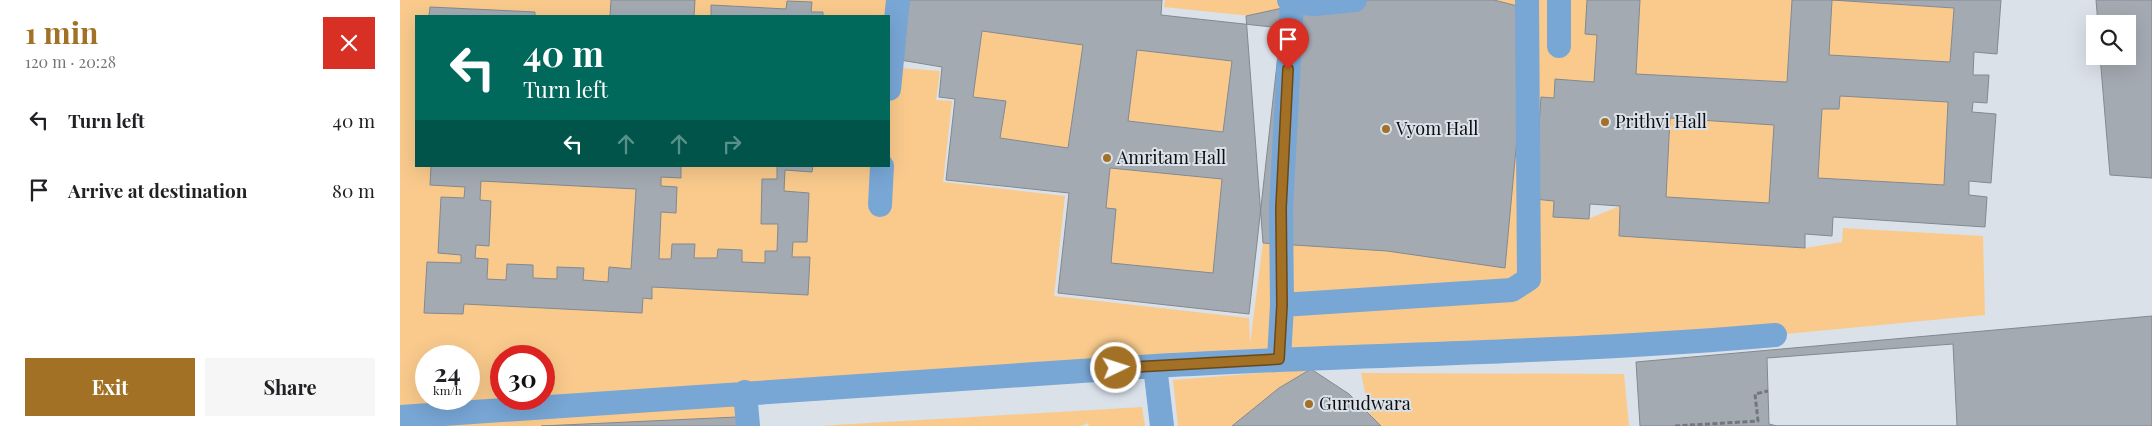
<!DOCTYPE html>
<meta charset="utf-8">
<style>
:root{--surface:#fff;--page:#f6f6f6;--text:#202124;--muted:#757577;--accent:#a27126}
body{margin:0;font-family:"Playfair Display",serif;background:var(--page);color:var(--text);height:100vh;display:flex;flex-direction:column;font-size:19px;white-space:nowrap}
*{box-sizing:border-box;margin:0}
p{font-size:16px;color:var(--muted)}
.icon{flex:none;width:28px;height:28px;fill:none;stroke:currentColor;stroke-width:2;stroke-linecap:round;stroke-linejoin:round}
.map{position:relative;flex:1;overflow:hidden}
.sheet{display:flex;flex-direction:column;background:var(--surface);width:400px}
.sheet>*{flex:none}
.top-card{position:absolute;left:15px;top:15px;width:475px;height:152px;border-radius:0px;box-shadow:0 5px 20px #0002;background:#00695c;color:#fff;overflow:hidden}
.fabs{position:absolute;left:1686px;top:15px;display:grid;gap:10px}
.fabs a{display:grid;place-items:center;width:50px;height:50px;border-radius:0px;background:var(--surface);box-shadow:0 5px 20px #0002;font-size:25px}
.speed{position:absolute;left:15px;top:345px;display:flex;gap:10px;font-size:25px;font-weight:700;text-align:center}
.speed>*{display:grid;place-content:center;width:65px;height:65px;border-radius:50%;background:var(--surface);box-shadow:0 5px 20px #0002;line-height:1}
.speed small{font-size:12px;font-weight:400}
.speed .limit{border:8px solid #d22;background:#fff;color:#111}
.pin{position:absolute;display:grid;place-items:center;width:42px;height:42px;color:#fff;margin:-51px -21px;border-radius:50% 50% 50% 0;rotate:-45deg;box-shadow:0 0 5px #0007}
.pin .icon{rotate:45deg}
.me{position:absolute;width:55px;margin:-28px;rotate:86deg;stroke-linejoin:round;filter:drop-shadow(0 0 4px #0008)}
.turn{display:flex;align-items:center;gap:18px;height:105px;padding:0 25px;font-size:22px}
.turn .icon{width:65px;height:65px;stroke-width:2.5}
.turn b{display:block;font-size:35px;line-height:42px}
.lanes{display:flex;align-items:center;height:48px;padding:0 25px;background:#0003;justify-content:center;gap:25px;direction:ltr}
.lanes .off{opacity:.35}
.round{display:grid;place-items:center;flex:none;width:52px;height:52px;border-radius:0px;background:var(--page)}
.summary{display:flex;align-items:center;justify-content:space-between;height:85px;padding:0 25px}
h1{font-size:30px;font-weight:700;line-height:38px;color:var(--accent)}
.cta{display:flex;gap:10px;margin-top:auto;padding:10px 25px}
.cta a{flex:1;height:58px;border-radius:0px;background:var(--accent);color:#fff;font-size:20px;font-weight:700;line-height:58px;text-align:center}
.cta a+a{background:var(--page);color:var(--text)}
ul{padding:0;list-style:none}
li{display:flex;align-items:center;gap:15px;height:70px;padding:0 25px}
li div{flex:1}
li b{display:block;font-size:19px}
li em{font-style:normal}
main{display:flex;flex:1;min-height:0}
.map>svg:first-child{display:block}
.green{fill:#f9ca8c;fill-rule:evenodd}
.building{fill:#a3aab2;stroke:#838990;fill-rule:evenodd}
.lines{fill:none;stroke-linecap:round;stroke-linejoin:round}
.path{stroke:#73777d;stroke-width:3;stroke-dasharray:5 2.5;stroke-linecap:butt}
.minor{stroke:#78a6d5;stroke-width:24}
.route-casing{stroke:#694919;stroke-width:12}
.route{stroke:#a27126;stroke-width:9}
.poi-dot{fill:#a27126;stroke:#dae1e9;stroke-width:2}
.labels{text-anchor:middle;stroke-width:4;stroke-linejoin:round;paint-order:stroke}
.poi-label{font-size:18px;fill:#0c0e11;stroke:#dae1e9;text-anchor:start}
</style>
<main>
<section class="sheet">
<div class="summary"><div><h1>1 min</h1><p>120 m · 20:28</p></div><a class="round" style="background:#d93025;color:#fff"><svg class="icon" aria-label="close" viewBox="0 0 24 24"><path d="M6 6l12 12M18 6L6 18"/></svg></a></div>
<ul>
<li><svg class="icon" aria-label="left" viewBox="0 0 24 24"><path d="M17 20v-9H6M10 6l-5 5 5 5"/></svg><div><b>Turn left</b></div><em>40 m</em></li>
<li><svg class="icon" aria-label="arrive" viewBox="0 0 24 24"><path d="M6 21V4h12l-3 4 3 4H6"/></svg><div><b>Arrive at destination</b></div><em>80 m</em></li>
</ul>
<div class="cta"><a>Exit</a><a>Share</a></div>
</section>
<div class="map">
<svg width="1752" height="426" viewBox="0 0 1752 426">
<rect width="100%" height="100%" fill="#dae1e9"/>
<path class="green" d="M0 0H495L489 16H16V166H489V67L540 71 536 100 552 101 543 182 665 196 654 296 849 318 850 344 890 31 880 19 764 7 765 0H1187L1197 35 1194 82 1155 79 1154 98H1141L1135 199 1154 201 1188 219 1220 206 1219 236 1405 248 1442 242 1443 228 1583 236 1585 315 1375 335 850 349 144 398V356H101V399L0 408ZM26 356H69V399H26Z
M1240 0H1392L1387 82 1236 74Z
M1432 0 1554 8 1550 62 1429 55Z
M582 31 683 45 668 148 600 138 606 101 573 97Z
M737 50 832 61 823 132 728 121Z
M1440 96 1548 102 1544 185 1418 178 1422 109H1439Z
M1270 118 1374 125 1369 203 1266 197Z
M710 168 822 179 813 273 711 263 716 209 706 208Z
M911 369 832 426H778L773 380Z
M961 373 1224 374 1229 426H981L969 413Z
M337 403 338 426H48V423Z
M742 407 745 426H689L688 423 681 426H418Z"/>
<path class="building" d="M211 0H295L294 16H210Z
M506 0H762L761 15 881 28 849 314 658 293 669 193 546 180 555 99 539 97 542 67 500 60ZM582 31 683 45 668 148 600 138 606 101 573 97ZM737 50 832 61 823 132 728 121ZM710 168 822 179 813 273 711 263 716 209 706 208Z
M919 0H1094L1129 9 1105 268 987 251 863 243 846 16Z
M1187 0H1240L1236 74 1387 82 1392 0H1601L1597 54 1574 52 1573 75H1589L1587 103 1573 102 1572 112 1596 114 1591 183 1569 181V195L1587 197 1585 227 1433 217 1432 236 1405 234V248L1219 236 1220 206 1190 204 1189 219 1153 217 1154 201 1134 199 1141 97 1154 98 1155 79 1194 82 1197 35 1185 34ZM1432 0 1554 8 1550 62 1429 55ZM1440 96 1548 102 1544 185 1418 178 1422 109H1439ZM1270 118 1374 125 1369 203 1266 197Z
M1696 0H1752V178L1710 175 1700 56H1728V24H1698Z
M387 1 412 2 411 12H423V16H311V5L386 9Z
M30 7 135 12V16H29Z
M31 166H281V178L261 177V186L277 187 276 213 261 212 259 259H271L272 244H295L294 258H317L318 249 342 250V262L365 263V251H377L378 224H361L362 179H377V166H413L412 172 385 170 384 191 409 193 407 242H393L392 257H410L408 295 252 287V299L243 298 242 313 64 304 63 314 24 313 27 262 61 263V255L38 253 41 197 64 198 65 187 30 185ZM81 181 236 189 231 269 209 267 208 282 183 280 184 268 157 267V279L133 278V265L107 264 106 280 87 279 88 259 75 258 76 245 89 246 91 201 80 200Z
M1752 316V426H1240L1236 362Z
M1553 344 1557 426H1377L1369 424 1367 358Z
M911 369 949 394 981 426H832L879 388Z
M337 417 338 426H141Z"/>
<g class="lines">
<path class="path" d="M1275 426 1358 421 1355 394 1368 391"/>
<path class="minor" d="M1159 0V46
M892 2 915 4 955 0
M489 89 498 0
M480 205 482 166
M882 305 1112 290 1129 279 1127 0
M879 359 882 305 881 208 892 2 889 0
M755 366 762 426
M345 392 348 426
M0 417 755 366C962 354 1169 353 1375 335"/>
</g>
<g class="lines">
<g class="route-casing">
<path id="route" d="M716 368 879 359 882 305 881 208 888 69"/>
</g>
<use href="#route" class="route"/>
</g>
<g class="poi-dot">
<circle cx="1205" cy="122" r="5"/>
<circle cx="986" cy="129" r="5"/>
<circle cx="707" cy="158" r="5"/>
<circle cx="909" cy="404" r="5"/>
</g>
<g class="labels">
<g class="poi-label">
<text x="1215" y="128">Prithvi Hall</text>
<text x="996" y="135">Vyom Hall</text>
<text x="717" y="164">Amritam Hall</text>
<text x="919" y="410">Gurudwara</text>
</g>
</g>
</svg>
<div class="fabs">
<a><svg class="icon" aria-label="search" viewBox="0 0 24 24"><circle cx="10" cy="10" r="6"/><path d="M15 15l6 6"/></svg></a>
</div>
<div class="speed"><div>24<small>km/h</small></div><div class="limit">30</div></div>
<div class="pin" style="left:888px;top:69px;background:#d93025"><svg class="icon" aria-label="arrive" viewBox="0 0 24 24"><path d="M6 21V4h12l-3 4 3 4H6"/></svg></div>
<svg class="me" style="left:716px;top:368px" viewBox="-20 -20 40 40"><circle r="17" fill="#a27126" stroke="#fff" stroke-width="3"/><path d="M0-11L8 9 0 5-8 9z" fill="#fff"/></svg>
<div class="top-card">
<div class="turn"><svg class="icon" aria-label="left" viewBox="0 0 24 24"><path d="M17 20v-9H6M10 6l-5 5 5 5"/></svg><div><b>40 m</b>Turn left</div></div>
<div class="lanes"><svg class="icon" aria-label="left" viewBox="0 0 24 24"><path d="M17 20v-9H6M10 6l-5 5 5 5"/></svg><svg class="icon off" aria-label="ahead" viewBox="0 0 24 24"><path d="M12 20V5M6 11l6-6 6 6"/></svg><svg class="icon off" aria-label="ahead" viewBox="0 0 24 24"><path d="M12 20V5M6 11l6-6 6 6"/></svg><svg class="icon off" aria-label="right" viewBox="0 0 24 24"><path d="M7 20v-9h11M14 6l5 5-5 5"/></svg></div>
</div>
</div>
</main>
